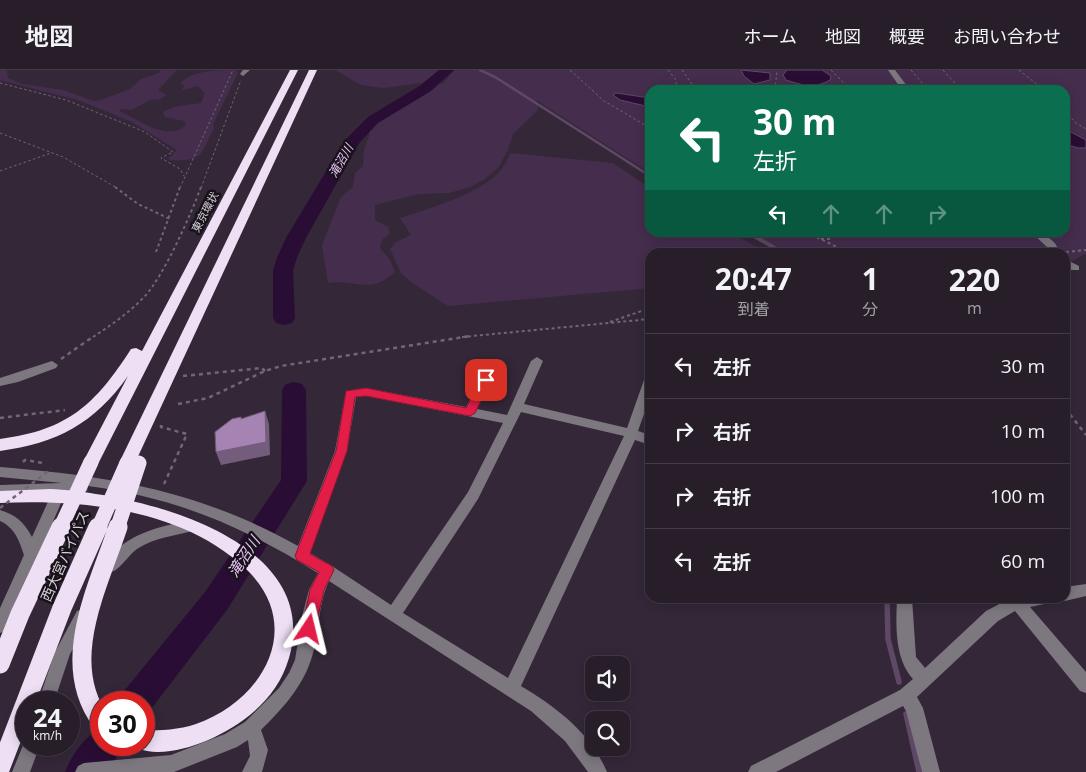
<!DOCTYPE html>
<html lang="ja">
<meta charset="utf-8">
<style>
:root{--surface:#271e2a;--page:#332b36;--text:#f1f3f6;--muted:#a4a2a8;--line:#433c47}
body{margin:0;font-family:"Open Sans","Noto Sans JP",sans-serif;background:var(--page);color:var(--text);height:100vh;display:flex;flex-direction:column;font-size:19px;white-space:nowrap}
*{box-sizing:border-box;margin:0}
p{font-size:16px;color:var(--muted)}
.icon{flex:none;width:28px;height:28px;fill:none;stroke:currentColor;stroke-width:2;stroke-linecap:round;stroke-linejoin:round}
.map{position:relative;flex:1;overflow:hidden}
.drawer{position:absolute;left:645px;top:178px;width:425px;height:355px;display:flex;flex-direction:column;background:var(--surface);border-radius:15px;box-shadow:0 2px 12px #0003,0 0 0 1px var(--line)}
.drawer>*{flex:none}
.guide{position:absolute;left:645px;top:15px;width:425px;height:152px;border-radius:15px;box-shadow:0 2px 12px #0003,0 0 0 1px var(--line);background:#0b6e4f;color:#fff;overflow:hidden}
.buttons{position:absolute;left:585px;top:586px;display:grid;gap:10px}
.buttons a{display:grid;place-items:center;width:45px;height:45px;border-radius:10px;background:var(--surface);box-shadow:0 2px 12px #0003,0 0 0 1px var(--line);font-size:25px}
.speed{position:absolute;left:15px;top:621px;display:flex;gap:10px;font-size:25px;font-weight:700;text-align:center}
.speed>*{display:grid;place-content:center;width:65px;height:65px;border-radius:50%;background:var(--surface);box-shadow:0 2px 12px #0003,0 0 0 1px var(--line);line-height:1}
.speed small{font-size:12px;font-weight:400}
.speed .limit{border:8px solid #d22;background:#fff;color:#111}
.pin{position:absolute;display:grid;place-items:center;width:42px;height:42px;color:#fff;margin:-21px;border-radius:10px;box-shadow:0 2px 8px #0006}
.me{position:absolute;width:55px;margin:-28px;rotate:10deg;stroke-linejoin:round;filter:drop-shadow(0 0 4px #0008)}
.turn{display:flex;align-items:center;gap:18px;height:105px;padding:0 25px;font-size:22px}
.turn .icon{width:65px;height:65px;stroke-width:2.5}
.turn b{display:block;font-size:35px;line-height:42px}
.lanes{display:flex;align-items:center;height:48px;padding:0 25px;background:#0003;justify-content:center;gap:25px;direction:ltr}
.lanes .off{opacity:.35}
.eta{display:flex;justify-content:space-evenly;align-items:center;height:85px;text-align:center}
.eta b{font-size:30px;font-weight:700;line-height:35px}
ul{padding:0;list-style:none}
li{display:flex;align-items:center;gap:15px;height:65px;padding:0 25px;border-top:1px solid var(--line)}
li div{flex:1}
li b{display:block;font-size:19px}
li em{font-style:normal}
header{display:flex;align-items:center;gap:30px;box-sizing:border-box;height:70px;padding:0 25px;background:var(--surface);border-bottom:1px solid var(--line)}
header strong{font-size:24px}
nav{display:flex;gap:28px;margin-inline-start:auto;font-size:18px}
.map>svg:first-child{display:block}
.green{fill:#452d4e}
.water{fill:#2a0d34;stroke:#5e4866}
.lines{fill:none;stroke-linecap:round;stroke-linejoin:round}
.stream-far2{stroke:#5e4866;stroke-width:2.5}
.stream-far1{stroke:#5e4866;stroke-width:4}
.stream{stroke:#5e4866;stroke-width:5.5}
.river{fill:#2a0d34;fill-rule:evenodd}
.path-far2{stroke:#716674;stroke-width:1;stroke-dasharray:2.5 2.5;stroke-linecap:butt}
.path-far1{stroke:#716674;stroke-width:2;stroke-dasharray:3 3;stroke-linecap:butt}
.path{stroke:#716674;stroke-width:2.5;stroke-dasharray:4 4;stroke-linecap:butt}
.minor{fill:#7d7780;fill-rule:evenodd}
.highway{fill:#eedff4;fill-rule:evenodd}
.path-bridge{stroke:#716674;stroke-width:2.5;stroke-dasharray:4 4;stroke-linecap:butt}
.highway-bridge-far1{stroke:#eedff4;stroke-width:15}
.highway-bridge{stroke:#eedff4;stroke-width:19}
.shaded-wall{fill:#745c7d}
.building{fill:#a583b2;stroke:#745c7d}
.route{fill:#e11d48;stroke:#92132f}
.labels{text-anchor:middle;stroke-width:5;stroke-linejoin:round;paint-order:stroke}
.far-street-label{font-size:11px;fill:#d7d0da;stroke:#18131a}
.far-water-label{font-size:12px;font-style:italic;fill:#ecc4fc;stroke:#18131a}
.street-label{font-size:14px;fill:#d7d0da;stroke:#18131a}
.water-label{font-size:15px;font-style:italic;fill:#ecc4fc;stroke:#18131a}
</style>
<header>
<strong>地図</strong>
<nav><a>ホーム</a><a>地図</a><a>概要</a><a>お問い合わせ</a></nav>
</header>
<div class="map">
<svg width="1086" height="702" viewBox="0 0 1086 702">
<rect width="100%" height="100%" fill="#342838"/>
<path class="green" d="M0 0H7L8 8 22 14 63 20 94 31 101 30 130 19 141 9 159 3 160 0H177L158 20 167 25 160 29 150 30 132 40 120 39 119 41C137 48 167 73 186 55L184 51 165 47 163 42 174 37 201 33 205 23 198 16 180 21 185 16 180 14C190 0 220 0 237 0L238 3 213 54 214 59C204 74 205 90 184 90 178 90 173 91 168 89L177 80 132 52 78 30 0 10Z
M335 0H441L422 13 383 18 361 15Z
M454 0H1086V183L1071 192 1065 189V182H789L752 163 1065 162V20H650V103L536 30 538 38 537 41 513 64 508 80 498 98 485 109 470 117 449 123 418 124 375 135V150L388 157 390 163 382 170 380 178 390 190 395 202C369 226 355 208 328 213L322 175 341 127 353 117 355 103 363 96 364 80 369 66V59L407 32 436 15 444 13Z
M510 83 613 93 650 118V162L730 163 767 182H650V218L448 236 414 214 401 203 390 179 396 172 411 165 400 148C428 139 487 122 503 97 506 93 508 88 510 83Z"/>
<path class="water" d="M741 0 770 3V10L754 14 744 6Z
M787 0H822L831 6 830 10C814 19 802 15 786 10L783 5Z
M616 23 650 28V37L620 30 613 25Z
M1065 59 1086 70V78H1078L1065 74Z"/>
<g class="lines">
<path class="stream-far2" d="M480 0 495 7 650 106"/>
<path class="stream-far1" d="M747 162 775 178"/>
<path class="stream" d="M887 528 888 569 899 612
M906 644 919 702"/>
<path class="river" d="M439 0H454L431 21 378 53 360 72 307 166 298 185 293 200 295 248 292 253 284 255 276 253 273 248V200L278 185 287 166 345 70 368 47 421 15Z
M294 312 302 314 306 320 307 411 227 540 148 643 144 645V632H119L124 621 205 522 281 410 282 320 286 314Z
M101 659V675H122L117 687 106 702H65C72 685 84 666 101 659Z"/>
<path class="path-far2" d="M570 0 604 31 650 58
M668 0 676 10 677 20
M682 0 692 14V20
M831 0 851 20
M911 0 928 20
M943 0 961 20
M1019 0 1044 20
M0 13 66 30 145 62 173 82 161 88 180 99 184 106
M775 20 777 0
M1065 41 1076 53 1086 59
M0 63 63 87 117 118
M0 101 51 83
M180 118 233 0
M201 118 241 10"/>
<path class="path-far1" d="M115 117 138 134 170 149
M806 162 837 177
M1059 162 1061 168
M821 169H830L835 166 833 162
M156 182 180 117
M1066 182 1086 180
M610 252 650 238
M93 267C111 255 129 243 144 227 164 206 191 144 201 117
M462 267 650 249"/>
<path class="path" d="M61 289 94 266
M183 306 262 298 265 301
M178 334 208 328 265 301 281 296 470 266
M1065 338 1086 365
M0 348 65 340
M161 355V357L187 364 164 414
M23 392 25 390 43 393"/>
<path class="minor" d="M243 0H250L243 6 240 4Z
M888 0H895L910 20H902Z
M1031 162C1042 162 1057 170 1059 182H1049L1048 178Z
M1065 189 1079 196V200H1071L1065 196Z
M537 287 543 291 524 334 627 358 644 310 650 306V327L638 361 650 365V375L635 370 521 616C556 637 591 663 607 702H588L565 671 531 641 329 511C317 536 320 564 311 590 301 619 282 639 261 660L268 680 262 702H242L250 686 248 670 237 677 174 702H75L78 696 84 693 171 685 225 664 245 652 279 618 289 603 295 590 302 546 309 520 318 503C242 456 177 428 88 416L87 421 62 423 64 426 8 556 6 561 0 563V538L24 485C19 470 15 458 0 451V440C16 445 24 452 32 467L52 423 0 425V415L62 413 0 407V397C111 406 200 421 298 476L335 381 346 321 366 318 466 337 482 306 486 305 492 309 477 339 507 345 531 291ZM366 326 503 353 468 422 391 535 332 496 310 483 347 381 356 327ZM521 342 624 366 508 608 403 543 478 429Z
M52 291 58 295 56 298 18 312 0 316V308Z
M191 450 196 452 198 456 196 460C176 466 155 467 137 479 126 487 117 506 105 502L103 498C119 465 158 457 191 450Z
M1086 514V526L1065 531 1060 529 1065 528V517Z
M897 528H912L916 587 925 598 986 541 1011 528H1051L1049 533 1030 537 1086 602V623L1080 621 1015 541 998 551 917 627 923 638 940 702H922L906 641 903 636 776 702H748L751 696 900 620 913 609C894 588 896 554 897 528Z
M83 539 89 541 91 546 70 584 54 632H38L55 582 77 541Z
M26 668V675H40L30 702H12Z"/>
<path class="highway" d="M290 0H298L97 396 91 398 85 396 83 392 128 306C94 354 57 373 0 381V369C68 360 95 335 131 279L136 278 142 281Z
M309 0H317L135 393 133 397 127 399 121 397 119 393Z
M50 419C135 423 324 467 289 588 277 629 244 654 206 671 186 679 157 687 137 678L135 675H144V661C161 660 179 660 196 654 263 631 306 556 246 499 183 439 82 429 0 433V421Z"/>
<path class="path-bridge" d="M0 438 51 399"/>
<path class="highway-bridge-far1" d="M60 459 91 392
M98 459 127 393
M117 459 139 393"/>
<path class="highway-bridge" d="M0 594 20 544 61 457
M101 651C58 593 98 517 118 457
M0 699 62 538 98 457"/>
</g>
<path class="shaded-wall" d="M265 341 269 354 270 385 221 395 216 382Z"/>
<path class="building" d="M265 341 266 372 216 382 215 362 232 349 241 347V349Z"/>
<path class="route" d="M486 306 491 310 475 343 470 346 366 326 355 327 347 381 310 484 332 496 334 500 324 520 314 564 309 565 304 564 302 559 310 520 319 502 297 490 295 486 336 381 346 321 366 318 466 338 481 310Z"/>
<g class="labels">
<g class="far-street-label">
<text transform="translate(205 142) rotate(-62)" y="4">東京環状</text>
</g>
<g class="far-water-label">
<text transform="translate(341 91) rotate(-60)" y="4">滝沼川</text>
</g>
<g class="street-label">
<text transform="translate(65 486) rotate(-66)" y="5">西大宮バイパス</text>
</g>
<g class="water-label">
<text transform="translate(244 487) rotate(-57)" y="5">滝沼川</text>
</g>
</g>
</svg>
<div class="buttons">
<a><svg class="icon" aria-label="sound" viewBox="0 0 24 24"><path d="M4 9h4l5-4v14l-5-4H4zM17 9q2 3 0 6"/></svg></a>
<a><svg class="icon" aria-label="search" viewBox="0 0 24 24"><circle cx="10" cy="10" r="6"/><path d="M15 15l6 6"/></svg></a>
</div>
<div class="speed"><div>24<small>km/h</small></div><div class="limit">30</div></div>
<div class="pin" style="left:486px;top:310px;background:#d93025"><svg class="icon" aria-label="arrive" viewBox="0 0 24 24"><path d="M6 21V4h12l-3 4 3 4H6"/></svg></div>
<svg class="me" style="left:309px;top:559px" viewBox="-20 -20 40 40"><path d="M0-17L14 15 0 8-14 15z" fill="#e11d48" stroke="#fff" stroke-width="4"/></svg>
<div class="guide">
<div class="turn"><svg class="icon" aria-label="left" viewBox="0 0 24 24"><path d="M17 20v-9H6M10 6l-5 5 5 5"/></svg><div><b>30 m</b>左折</div></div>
<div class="lanes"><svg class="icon" aria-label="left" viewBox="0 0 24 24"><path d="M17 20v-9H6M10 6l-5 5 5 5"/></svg><svg class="icon off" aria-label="ahead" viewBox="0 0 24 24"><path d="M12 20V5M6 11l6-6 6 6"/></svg><svg class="icon off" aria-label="ahead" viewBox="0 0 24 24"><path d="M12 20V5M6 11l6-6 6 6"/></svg><svg class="icon off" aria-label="right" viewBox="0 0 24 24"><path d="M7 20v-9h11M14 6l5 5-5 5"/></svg></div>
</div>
<section class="drawer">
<div class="eta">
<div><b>20:47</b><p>到着</p></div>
<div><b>1</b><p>分</p></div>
<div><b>220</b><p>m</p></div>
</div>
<ul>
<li><svg class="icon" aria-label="left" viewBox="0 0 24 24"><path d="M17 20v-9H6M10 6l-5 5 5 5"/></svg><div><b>左折</b></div><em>30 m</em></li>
<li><svg class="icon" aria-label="right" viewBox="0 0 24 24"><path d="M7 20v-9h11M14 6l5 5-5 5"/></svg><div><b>右折</b></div><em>10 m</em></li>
<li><svg class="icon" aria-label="right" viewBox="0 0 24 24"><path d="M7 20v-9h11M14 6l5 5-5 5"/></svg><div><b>右折</b></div><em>100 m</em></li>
<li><svg class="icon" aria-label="left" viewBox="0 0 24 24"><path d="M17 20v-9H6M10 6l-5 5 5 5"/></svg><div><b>左折</b></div><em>60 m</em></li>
</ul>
</section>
</div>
